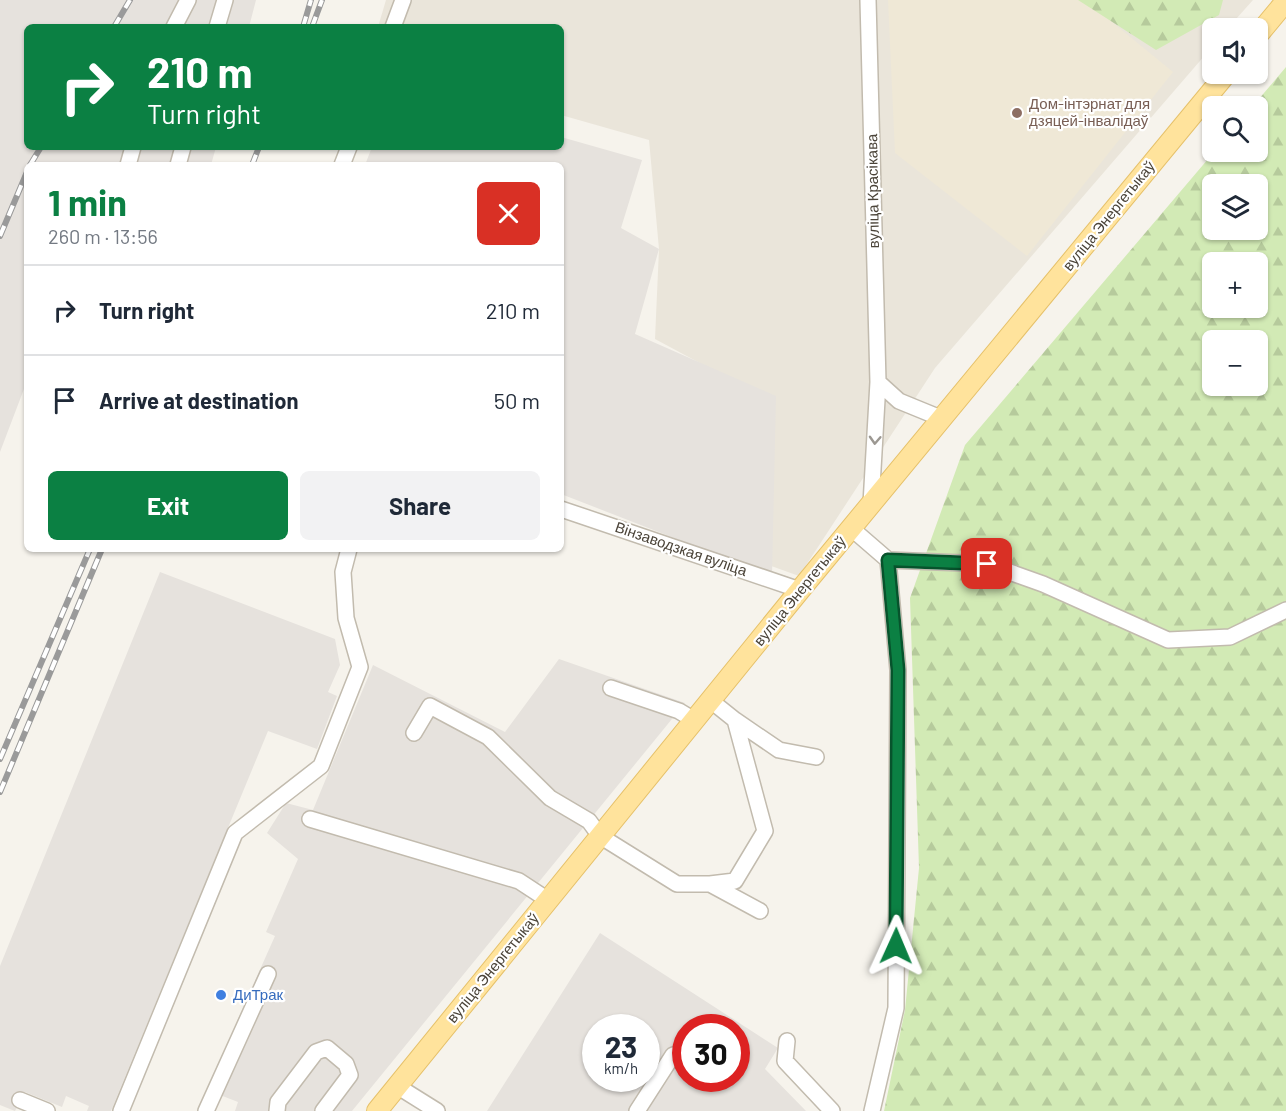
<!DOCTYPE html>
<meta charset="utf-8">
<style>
:root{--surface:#fff;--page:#f2f2f3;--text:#1f2937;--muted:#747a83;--line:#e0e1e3;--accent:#0b8043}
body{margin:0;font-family:Barlow,sans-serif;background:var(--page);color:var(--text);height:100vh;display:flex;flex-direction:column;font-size:22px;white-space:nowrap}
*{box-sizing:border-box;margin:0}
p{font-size:20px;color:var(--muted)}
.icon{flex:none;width:33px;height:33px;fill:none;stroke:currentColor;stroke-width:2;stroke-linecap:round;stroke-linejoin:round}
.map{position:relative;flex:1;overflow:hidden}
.drawer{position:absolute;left:24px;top:162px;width:540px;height:390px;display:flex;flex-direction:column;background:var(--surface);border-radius:9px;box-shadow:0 2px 4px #0004}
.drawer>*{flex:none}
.top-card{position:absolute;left:24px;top:24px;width:540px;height:126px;border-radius:9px;box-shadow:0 2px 4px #0004;background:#0b8043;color:#fff;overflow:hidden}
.fabs{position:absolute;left:1202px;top:18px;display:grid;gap:12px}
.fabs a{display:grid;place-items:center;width:66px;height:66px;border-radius:9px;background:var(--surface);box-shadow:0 2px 4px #0004;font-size:30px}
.speed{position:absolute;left:582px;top:1014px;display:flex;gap:12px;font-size:30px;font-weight:700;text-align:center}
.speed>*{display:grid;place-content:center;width:78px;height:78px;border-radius:50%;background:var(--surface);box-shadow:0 2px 4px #0004;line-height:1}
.speed small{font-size:15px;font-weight:400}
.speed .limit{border:9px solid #d22;background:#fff;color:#111}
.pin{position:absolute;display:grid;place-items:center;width:51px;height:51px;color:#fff;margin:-26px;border-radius:12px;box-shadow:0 3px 9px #0006}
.me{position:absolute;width:66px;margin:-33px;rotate:1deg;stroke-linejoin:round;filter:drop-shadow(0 0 4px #0008)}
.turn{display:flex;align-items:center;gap:21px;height:126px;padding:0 24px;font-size:27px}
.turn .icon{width:78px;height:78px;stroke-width:2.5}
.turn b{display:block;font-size:42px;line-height:51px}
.round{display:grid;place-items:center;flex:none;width:63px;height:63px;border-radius:9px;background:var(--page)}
.summary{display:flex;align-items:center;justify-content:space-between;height:102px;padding:0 24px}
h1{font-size:36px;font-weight:700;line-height:45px;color:var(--accent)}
.cta{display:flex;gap:12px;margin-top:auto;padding:12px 24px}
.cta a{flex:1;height:69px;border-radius:9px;background:var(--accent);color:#fff;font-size:24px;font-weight:700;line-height:69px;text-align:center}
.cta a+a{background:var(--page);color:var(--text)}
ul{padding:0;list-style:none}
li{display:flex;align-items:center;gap:18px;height:90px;padding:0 24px;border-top:2px solid var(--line)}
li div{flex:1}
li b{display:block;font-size:22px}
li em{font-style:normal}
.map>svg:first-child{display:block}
.residential{fill:#eae5da}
.industrial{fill:#e6e2dd;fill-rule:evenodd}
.education{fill:#efe8d6}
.forest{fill:url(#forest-firs);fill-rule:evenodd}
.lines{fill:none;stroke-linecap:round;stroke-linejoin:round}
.minor-casing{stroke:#c2bbae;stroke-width:18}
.major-casing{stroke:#e6c16a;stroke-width:22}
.minor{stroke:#fff;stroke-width:15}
.major{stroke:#ffe39c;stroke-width:20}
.rail-casing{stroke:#9a9a9a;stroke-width:6}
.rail{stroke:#fff;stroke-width:4;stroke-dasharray:11;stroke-linecap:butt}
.oneway{stroke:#9c9892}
.route-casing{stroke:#07532c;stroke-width:15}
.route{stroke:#0b8043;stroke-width:10}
.education-dot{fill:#8d6e63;stroke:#fff;stroke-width:2}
.shop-dot{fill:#3f7fe0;stroke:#fff;stroke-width:2}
.labels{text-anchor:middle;stroke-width:4.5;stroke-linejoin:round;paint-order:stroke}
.education-label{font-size:15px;fill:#785e54;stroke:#fff;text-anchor:start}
.street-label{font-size:15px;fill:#4b4439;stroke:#fff}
.shop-label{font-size:15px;fill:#366cbe;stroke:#fff;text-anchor:start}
</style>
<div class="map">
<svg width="1286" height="1111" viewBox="0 0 1286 1111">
<defs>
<pattern id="forest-firs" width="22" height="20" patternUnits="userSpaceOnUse" patternTransform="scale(1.5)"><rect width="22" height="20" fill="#d2eab5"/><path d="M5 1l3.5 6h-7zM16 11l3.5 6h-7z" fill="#b6ca9c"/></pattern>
</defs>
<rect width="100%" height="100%" fill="#f6f3ec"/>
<path class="residential" d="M386 0H1253L1228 28H1212V47L935 368 799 576 763 563 774 403 655 339 659 249 649 140 561 115V27H378Z"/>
<path class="industrial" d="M0 0H256L249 27H27V147H216L211 165H27V381L0 452Z
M561 137 642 160 621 228 659 249 635 334 776 396 772 576 561 494V165H365L372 147H561Z
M160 572 335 639 340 665 328 692 337 696 317 749 268 731 111 1111H87L89 1106 66 1096 62 1107 25 1092 15 1111 0 1105V966Z
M559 659 685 703 352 1111H235L238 1102 220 1095 250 1025 237 1021 275 936 266 932 298 859 267 833 286 803 313 810 373 665 505 732Z
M600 933 778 1048 765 1069 806 1111H487ZM596 1028H646V1078H596ZM686 1028H736V1078H686Z"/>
<path class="education" d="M888 0H1085L1173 72 1027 256 895 153Z"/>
<path class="forest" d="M1078 0H1223L1219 15 1156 50Z
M1286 67V1111H884L905 1010 919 868 910 598 965 445 1214 152H1257V106H1253ZM1212 184H1257V230H1212ZM1212 262H1257V308H1212ZM1212 340H1257V386H1212Z"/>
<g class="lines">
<g class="minor-casing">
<path id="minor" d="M868 0 878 382 871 504
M174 27 188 0
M217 27 225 0
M393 27 403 0
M128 165 133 147
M178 165 183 147
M342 165 349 147
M878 382 899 401 943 419
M561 509 800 590
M851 528 888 560 898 670 896 1008 872 1111
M888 560 987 564 1043 584 1168 640 1230 637 1286 610
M611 688 679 711 694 720
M735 720 779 750 816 757
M414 733 430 706 488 737 550 798 589 821 600 836 677 884H710L760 911
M310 819 519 881 548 900
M710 884 735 881 765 831 735 720 710 700
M787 1041 785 1061 832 1111
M397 1086 437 1111
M20 1100 47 1111
M121 1111 235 833 321 766 360 667 346 618 343 572 349 549
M206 1111 268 974
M277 1111 278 1102 316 1052 327 1048 346 1064 350 1075 323 1111
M637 1111 673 1055"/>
</g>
<g class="major-casing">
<path id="major" d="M1257 36 1286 1
M377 1111 800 590 1226 74"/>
</g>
<use href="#minor" class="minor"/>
<use href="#major" class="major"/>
<g class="rail-casing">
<path id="rail" d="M114 27 130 0
M303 27 311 0
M312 27 322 0
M30 165 41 147
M252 165 259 147
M0 236 27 172
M0 759 90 549
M0 792 102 549"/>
</g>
<use href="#rail" class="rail"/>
</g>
<defs><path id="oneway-chevron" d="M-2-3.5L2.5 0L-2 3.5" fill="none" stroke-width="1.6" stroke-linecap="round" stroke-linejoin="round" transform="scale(1.5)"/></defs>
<use class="oneway" href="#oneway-chevron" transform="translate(875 440) rotate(93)"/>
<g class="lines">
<g class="route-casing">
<path id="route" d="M896 946 898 670 888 560 987 564"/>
</g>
<use href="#route" class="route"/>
</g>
<circle class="education-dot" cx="1017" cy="113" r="6"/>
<circle class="shop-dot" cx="221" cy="995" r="6"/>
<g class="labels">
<g class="education-label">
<text x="1029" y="109">Дом-інтэрнат для<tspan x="1029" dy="17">дзяцей-інвалідаў</tspan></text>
</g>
<g class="street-label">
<text transform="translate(873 191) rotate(-91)" y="5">вуліца Красікава</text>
<text transform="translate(1109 216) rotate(-51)" y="5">вуліца Энергетыкаў</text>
<text transform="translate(681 549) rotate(19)" y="5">Вінзаводзкая вуліца</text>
<text transform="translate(800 591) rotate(-51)" y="5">вуліца Энергетыкаў</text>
<text transform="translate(493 968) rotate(-51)" y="5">вуліца Энергетыкаў</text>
</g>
<g class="shop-label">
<text x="233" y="1000">ДиТрак</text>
</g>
</g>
</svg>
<div class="fabs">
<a><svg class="icon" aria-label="sound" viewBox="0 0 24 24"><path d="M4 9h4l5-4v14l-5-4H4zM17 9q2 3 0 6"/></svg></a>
<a><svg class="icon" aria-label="search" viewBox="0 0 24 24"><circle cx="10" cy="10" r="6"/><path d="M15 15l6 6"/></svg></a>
<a><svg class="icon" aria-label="layers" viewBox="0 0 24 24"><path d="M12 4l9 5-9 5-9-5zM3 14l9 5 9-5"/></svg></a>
<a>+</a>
<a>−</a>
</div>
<div class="speed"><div>23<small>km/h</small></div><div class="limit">30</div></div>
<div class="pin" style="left:987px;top:564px;background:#d93025"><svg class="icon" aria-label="arrive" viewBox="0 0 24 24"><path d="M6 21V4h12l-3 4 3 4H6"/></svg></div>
<svg class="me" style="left:896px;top:946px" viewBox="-20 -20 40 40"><path d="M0-17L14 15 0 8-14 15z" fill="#0b8043" stroke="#fff" stroke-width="4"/></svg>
<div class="top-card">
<div class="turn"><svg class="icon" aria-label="right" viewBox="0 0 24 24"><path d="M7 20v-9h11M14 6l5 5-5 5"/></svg><div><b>210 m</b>Turn right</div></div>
</div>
<section class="drawer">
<div class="summary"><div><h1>1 min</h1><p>260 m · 13:56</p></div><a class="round" style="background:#d93025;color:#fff"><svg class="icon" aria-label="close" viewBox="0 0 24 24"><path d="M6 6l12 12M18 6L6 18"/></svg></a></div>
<ul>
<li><svg class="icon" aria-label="right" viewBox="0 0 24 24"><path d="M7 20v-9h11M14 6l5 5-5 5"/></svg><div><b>Turn right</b></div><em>210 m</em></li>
<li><svg class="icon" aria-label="arrive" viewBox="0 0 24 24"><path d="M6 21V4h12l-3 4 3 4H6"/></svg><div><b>Arrive at destination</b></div><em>50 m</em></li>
</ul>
<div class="cta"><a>Exit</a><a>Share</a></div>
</section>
</div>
